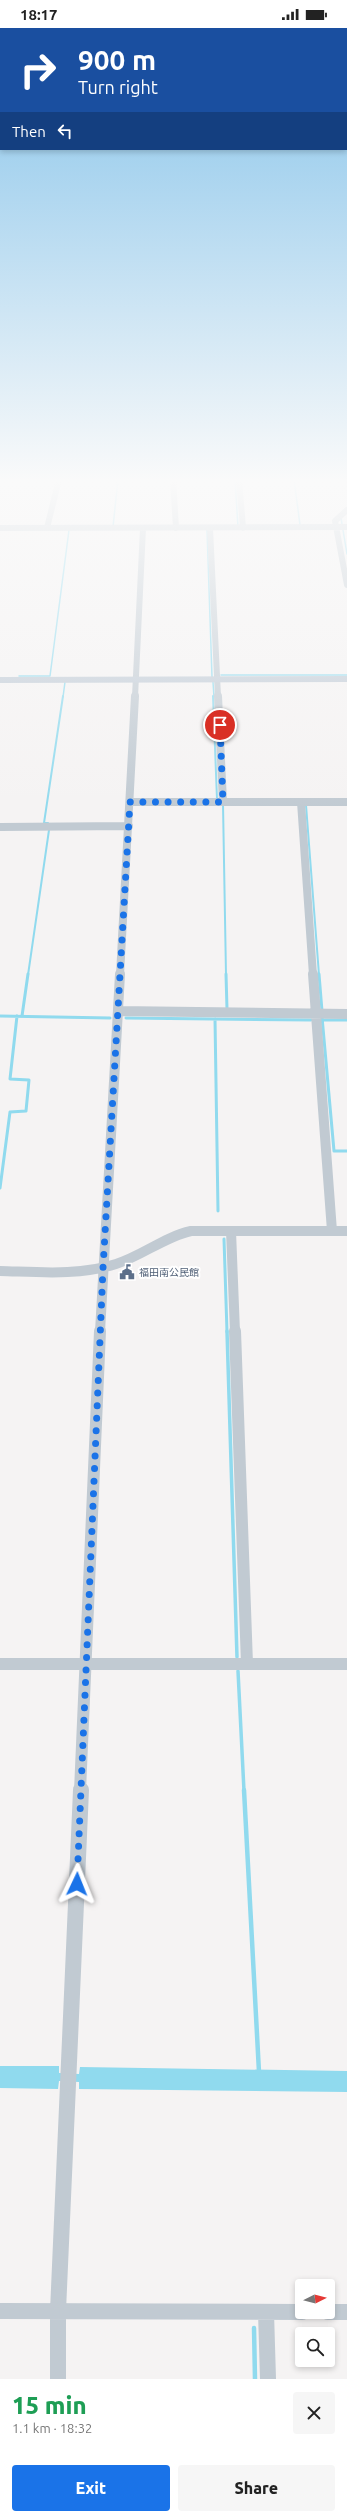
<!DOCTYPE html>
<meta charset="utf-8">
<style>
:root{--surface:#fff;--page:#f6f6f6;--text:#222;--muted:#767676;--accent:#1a73e8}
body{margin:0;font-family:Ubuntu,"Noto Sans JP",sans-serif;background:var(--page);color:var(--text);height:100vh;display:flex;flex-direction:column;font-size:15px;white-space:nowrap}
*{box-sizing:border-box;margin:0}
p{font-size:13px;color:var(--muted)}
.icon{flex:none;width:22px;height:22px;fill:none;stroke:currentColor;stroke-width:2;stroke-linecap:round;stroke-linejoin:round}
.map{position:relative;height:2351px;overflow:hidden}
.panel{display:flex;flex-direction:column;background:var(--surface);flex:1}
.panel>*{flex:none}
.banner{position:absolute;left:0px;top:0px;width:347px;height:122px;box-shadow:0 2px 6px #0003;background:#1a4fa0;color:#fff;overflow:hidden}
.needle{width:26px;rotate:84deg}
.buttons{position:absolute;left:295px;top:2251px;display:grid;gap:8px}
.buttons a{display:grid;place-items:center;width:40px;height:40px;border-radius:4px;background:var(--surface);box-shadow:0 2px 6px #0003;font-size:20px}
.pin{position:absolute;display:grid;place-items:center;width:34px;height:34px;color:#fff;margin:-17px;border:2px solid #fff;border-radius:50%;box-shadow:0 1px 4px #0007}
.me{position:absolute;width:44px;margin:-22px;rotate:2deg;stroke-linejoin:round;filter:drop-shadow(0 0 3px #0008)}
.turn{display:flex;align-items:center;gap:14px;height:84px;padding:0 12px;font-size:18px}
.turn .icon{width:52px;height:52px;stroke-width:2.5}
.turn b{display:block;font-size:28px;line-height:34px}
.then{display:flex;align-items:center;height:38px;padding:0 12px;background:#0003;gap:8px;font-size:15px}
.round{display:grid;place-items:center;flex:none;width:42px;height:42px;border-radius:4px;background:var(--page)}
.head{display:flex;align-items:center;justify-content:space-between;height:68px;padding:0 12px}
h1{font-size:24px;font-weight:800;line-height:30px;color:#1e9e55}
.cta{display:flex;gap:8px;margin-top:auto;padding:8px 12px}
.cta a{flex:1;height:46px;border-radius:4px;background:var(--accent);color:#fff;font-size:16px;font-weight:800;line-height:46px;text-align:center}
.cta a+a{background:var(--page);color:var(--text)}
.status{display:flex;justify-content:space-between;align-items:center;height:28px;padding:0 20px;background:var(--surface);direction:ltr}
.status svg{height:11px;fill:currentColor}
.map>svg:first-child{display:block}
.water{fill:#90daee}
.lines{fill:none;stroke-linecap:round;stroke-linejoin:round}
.stream-far4{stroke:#90daee;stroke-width:1.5}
.stream-far3{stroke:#90daee;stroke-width:2}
.stream-far2{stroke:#90daee;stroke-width:3}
.stream-far1{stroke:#90daee;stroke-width:3.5}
.stream{stroke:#90daee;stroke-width:4.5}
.street-far4{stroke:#c1cad2;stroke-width:6}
.street-far3{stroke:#c1cad2;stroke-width:8}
.street-far2{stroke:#c1cad2;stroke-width:10}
.street-far1{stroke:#c1cad2;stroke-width:12}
.street{stroke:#c1cad2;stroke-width:16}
.secondary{fill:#c1cbd6;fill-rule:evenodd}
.route{stroke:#1a73e8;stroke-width:7;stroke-dasharray:0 12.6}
.labels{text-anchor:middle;stroke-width:4;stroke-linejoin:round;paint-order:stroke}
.service-label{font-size:10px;fill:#4e5e75;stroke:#fff;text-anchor:start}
</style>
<div class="status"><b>18:17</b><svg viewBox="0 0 49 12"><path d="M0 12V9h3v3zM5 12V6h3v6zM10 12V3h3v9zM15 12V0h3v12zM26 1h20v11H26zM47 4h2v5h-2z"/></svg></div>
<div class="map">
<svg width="347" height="2351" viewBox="0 0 347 2351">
<rect width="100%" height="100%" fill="#f5f3f3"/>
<path class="water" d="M0 2038H59V2045L79 2046 80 2039 347 2043V2064L79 2061V2054L59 2053 58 2061 0 2060Z"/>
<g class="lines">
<path class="stream-far4" d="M235 451 238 499
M294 451 300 497
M341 490 347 526
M113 499 118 451
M207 502 212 649
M221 647H347
M19 648H50L69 502
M213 654 214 669
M63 669 65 654"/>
<path class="stream-far3" d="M213 668 217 771
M223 776 226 947
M306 777 319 947
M48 795H44L63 668
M28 947 49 802"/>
<path class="stream-far2" d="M226 946 227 981
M319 946 322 983
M0 988 110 990
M22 988 28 946
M322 989 334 1123H347
M126 990 311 992
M215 991 218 1183
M323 992H347
M0 1160 10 1084 26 1083 29 1052 10 1051 17 988
M224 1211 227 1304"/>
<path class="stream-far1" d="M227 1303 237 1629
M238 1643 244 1763"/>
<path class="stream" d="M244 1762 259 2044
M254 2300 255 2351"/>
<path class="street-far4" d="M173 451 176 500
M239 451 243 500
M347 482 335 493 347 557
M0 500 347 499
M47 500 59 451
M210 500 218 669
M135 669 143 500"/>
<path class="street-far3" d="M218 668 223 774
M130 774H347
M301 774 313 947
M0 799 129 798
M120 947 135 668"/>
<path class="street-far2" d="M313 946 332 1203
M118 983 347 986
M231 1203 235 1304
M0 1243C38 1244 79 1248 116 1236 142 1228 164 1209 191 1203H347
M100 1304 120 946"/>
<path class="street-far1" d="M235 1303 247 1636
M0 1636H347
M80 1763 100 1303"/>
<path class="street" d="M0 2283 302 2284
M266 2284 268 2351
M328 2284H347
M58 2351V2283L81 1762"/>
<path class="secondary" d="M347 648V654L0 655V649Z"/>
</g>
<linearGradient id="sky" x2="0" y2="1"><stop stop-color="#85c3ea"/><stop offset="0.58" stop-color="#fafafa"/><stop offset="1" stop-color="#fafafa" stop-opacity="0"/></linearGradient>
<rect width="347" height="781" fill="url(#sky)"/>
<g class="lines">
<path class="route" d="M77 1856 103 1240 130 774H223L220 697"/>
</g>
<defs>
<g id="civic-bare" transform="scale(1.2)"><path d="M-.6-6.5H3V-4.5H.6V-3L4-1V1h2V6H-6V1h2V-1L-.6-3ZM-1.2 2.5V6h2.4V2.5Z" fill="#5c6f8a" stroke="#fff" stroke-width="2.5" paint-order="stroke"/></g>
</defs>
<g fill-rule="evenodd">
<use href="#civic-bare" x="127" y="1244"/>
</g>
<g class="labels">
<g class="service-label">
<text x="139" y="1248">福田南公民館</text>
</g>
</g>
</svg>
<div class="buttons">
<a><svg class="needle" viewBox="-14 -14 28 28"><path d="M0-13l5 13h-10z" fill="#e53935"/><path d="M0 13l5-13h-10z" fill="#767676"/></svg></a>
<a><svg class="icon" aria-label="search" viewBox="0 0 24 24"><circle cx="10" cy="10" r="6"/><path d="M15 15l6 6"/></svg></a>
</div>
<div class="pin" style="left:220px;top:697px;background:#d93025"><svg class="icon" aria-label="arrive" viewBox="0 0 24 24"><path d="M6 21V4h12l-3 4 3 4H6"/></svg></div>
<svg class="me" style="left:77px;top:1856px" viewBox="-20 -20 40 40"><path d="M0-17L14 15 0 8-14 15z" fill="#1a73e8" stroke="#fff" stroke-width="4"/></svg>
<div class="banner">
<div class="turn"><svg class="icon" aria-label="right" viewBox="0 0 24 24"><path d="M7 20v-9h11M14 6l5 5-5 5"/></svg><div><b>900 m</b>Turn right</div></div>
<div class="then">Then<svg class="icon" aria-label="left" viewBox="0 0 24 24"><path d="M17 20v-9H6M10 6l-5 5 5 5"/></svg></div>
</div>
</div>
<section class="panel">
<div class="head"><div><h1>15 min</h1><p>1.1 km · 18:32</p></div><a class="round"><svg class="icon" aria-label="close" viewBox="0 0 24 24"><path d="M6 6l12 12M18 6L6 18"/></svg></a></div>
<div class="cta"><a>Exit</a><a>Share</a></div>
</section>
